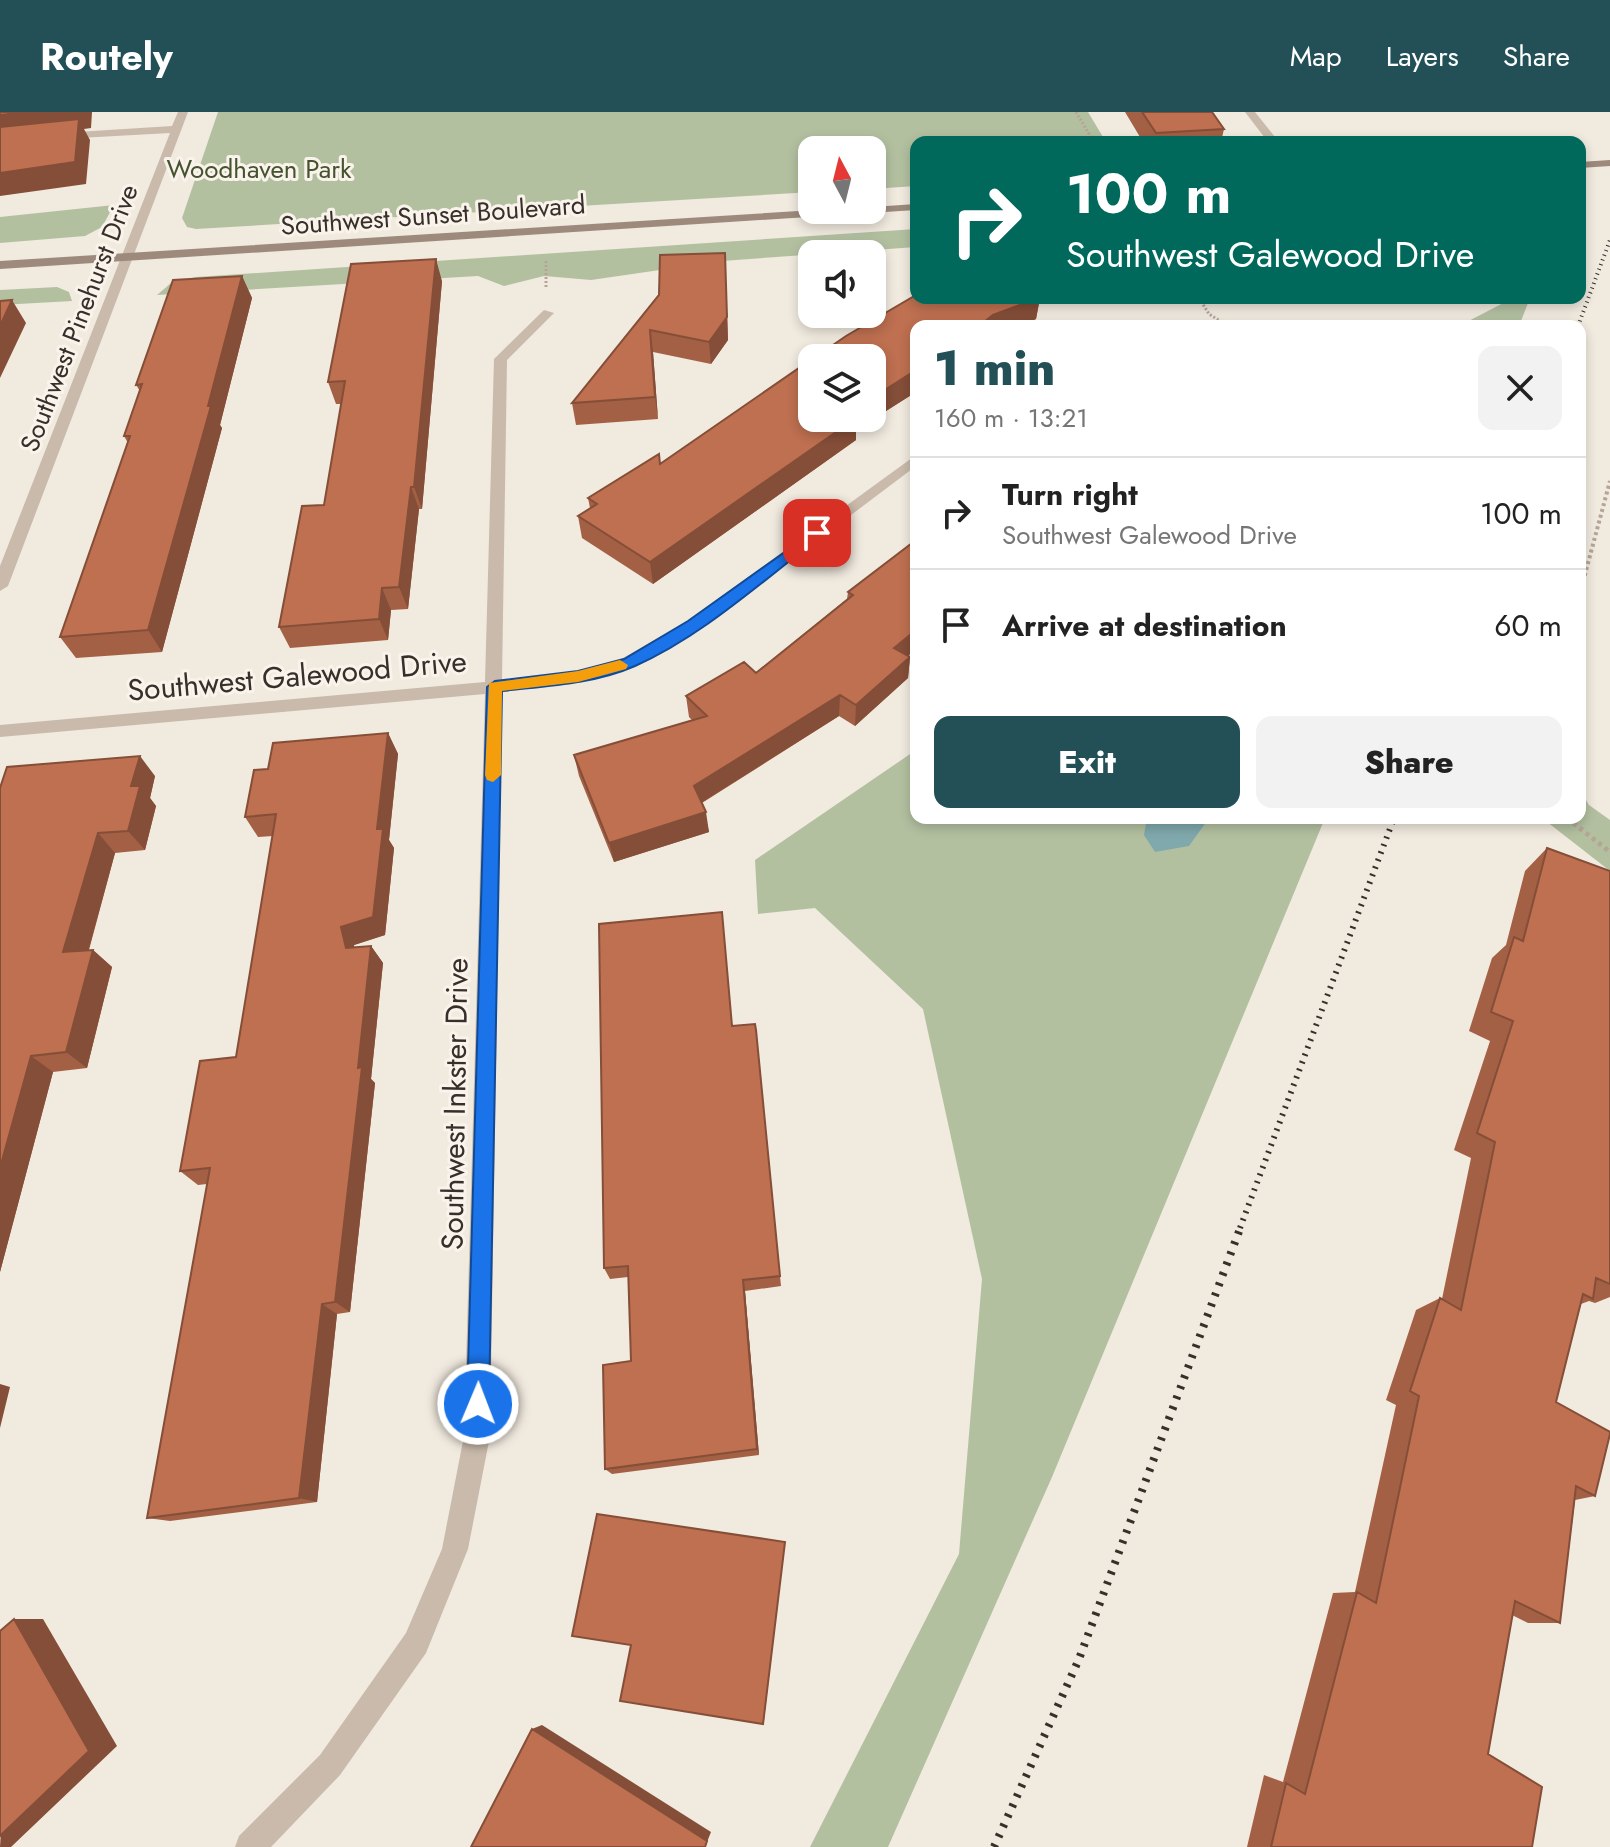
<!DOCTYPE html>
<meta charset="utf-8">
<style>
:root{--surface:#fff;--page:#f2f2f2;--text:#222;--muted:#767676;--line:#e0e0e0;--accent:#225056}
body{margin:0;font-family:Jost,sans-serif;background:var(--page);color:var(--text);height:100vh;display:flex;flex-direction:column;font-size:30px;white-space:nowrap}
*{box-sizing:border-box;margin:0}
p{font-size:26px;color:var(--muted)}
.icon{flex:none;width:44px;height:44px;fill:none;stroke:currentColor;stroke-width:2;stroke-linecap:round;stroke-linejoin:round}
.map{position:relative;flex:1;overflow:hidden}
.details{position:absolute;left:910px;top:208px;width:676px;height:504px;display:flex;flex-direction:column;background:var(--surface);border-radius:16px;box-shadow:0 4px 12px #0003}
.details>*{flex:none}
.banner{position:absolute;left:910px;top:24px;width:676px;height:168px;border-radius:16px;box-shadow:0 4px 12px #0003;background:#00695c;color:#fff;overflow:hidden}
.needle{width:52px;rotate:353deg}
.fabs{position:absolute;left:798px;top:24px;display:grid;gap:16px}
.fabs a{display:grid;place-items:center;width:88px;height:88px;border-radius:16px;background:var(--surface);box-shadow:0 4px 12px #0003;font-size:40px}
.pin{position:absolute;display:grid;place-items:center;width:68px;height:68px;color:#fff;margin:-34px;border-radius:16px;box-shadow:0 4px 12px #0006}
.me{position:absolute;width:88px;margin:-44px;rotate:1deg;stroke-linejoin:round;filter:drop-shadow(0 0 6px #0008)}
.turn{display:flex;align-items:center;gap:28px;height:168px;padding:0 24px;font-size:36px}
.turn .icon{width:104px;height:104px;stroke-width:2.5}
.turn b{display:block;font-size:56px;line-height:68px}
.round{display:grid;place-items:center;flex:none;width:84px;height:84px;border-radius:16px;background:var(--page)}
.summary{display:flex;align-items:center;justify-content:space-between;height:136px;padding:0 24px}
h1{font-size:48px;font-weight:800;line-height:60px;color:var(--accent)}
.primary-button{display:flex;gap:16px;margin-top:auto;padding:16px 24px}
.primary-button a{flex:1;height:92px;border-radius:16px;background:var(--accent);color:#fff;font-size:32px;font-weight:800;line-height:92px;text-align:center}
.primary-button a+a{background:var(--page);color:var(--text)}
ul{padding:0;list-style:none}
li{display:flex;align-items:center;gap:24px;height:112px;padding:0 24px;border-top:2px solid var(--line)}
li div{flex:1}
li b{display:block;font-size:30px}
li em{font-style:normal}
header{display:flex;align-items:center;gap:48px;box-sizing:border-box;height:112px;padding:0 40px;background:var(--accent);color:#fff}
header strong{font-size:38px}
nav{display:flex;gap:44px;margin-inline-start:auto;font-size:28px}
.map>svg:first-child{display:block}
.green{fill:#b3c0a0}
.water{fill:#80a9ad}
.lines{fill:none;stroke-linecap:round;stroke-linejoin:round}
.path-far2{stroke:#b5a596;stroke-width:3;stroke-dasharray:2 2;stroke-linecap:butt}
.path-far1{stroke:#b5a596;stroke-width:4;stroke-dasharray:3 3;stroke-linecap:butt}
.path{stroke:#b5a596;stroke-width:5;stroke-dasharray:4 4;stroke-linecap:butt}
.minor{fill:#c9baab;fill-rule:evenodd}
.secondary{fill:#9d8a7d;fill-rule:evenodd}
.rail-far2{stroke:#372f2a;stroke-width:4;stroke-dasharray:1 4;stroke-linecap:butt}
.rail-far1{stroke:#372f2a;stroke-width:6;stroke-dasharray:2 6;stroke-linecap:butt}
.rail{stroke:#372f2a;stroke-width:8;stroke-dasharray:3 8;stroke-linecap:butt}
.wall{fill:#a36045}
.shaded-wall{fill:#854e38}
.building{fill:#be7050;stroke:#854e38;stroke-width:2}
.route{fill:#1a73e8;stroke:#114b97;stroke-width:2}
.slow{fill:#f59e0b}
.labels{text-anchor:middle;stroke-width:6;stroke-linejoin:round;paint-order:stroke}
.far-park-label{font-size:26px;fill:#45542f;stroke:#f9f3eb}
.far-street-label{font-size:26px;fill:#372f2a;stroke:#f9f3eb}
.street-label{font-size:30px;fill:#372f2a;stroke:#f9f3eb}
</style>
<header>
<strong>Routely</strong>
<nav><a>Map</a><a>Layers</a><a>Share</a></nav>
</header>
<div class="map">
<svg width="1610" height="1735" viewBox="0 0 1610 1735">
<rect width="100%" height="100%" fill="#f1eadf"/>
<path class="green" d="M218 0H1088L1106 30H916V74L872 77V38H812V80L196 117 187 115 182 106Z
M114 93 102 115 85 124 0 131V105Z
M916 117V135L722 149 591 168 544 164 504 174 478 164 157 183 171 171 196 165Z
M57 175 69 180 72 189 0 193V178Z
M1513 186H1530L1519 214H1459Z
M916 638V706H1325L1052 1365 888 1735H810L959 1442 982 1167 923 897 815 796 758 802 755 748Z
M1580 678 1589 693 1610 708V759L1542 706H1580Z"/>
<path class="water" d="M1147 706H1209L1189 734 1155 740 1144 723Z"/>
<g class="lines">
<path class="path-far2" d="M1076 0 1094 30
M546 149V175
M1199 186 1209 202 1228 214"/>
<path class="path-far1" d="M1580 481 1610 369"/>
<path class="path" d="M1567 706 1610 740"/>
<path class="minor" d="M178 0H188L8 474 0 479V454L170 21 61 27 56 24 61 21 172 14Z
M1245 0H1255L1279 30H1268Z
M544 198 554 201 507 248 502 568 578 559 623 546 688 509 916 343V354L700 517 635 554 578 571 502 580 490 1324 468 1437 426 1541 340 1663 271 1735H235L239 1724 320 1643 406 1521 442 1437 464 1324 485 582 0 625V613L485 570 494 247Z"/>
<path class="secondary" d="M1610 48V54L1580 56V50Z
M916 92V98L0 157V149L814 98H872V95Z"/>
<path class="rail-far2" d="M1578 214 1610 128"/>
<path class="rail-far1" d="M1240 1116 1394 706"/>
<path class="rail" d="M994 1735 1079 1547 1241 1114"/>
</g>
<path class="wall" d="M1125 0H1212L1224 17 1221 30H1143Z
M725 141 728 228 711 252 653 240 658 307 576 313 572 291 659 183Z
M242 164 252 186 220 313 222 316 162 540 76 546 60 525 128 331 124 324 140 279 136 273Z
M442 169 422 397H419L408 497 391 498 388 528 290 536 279 515 324 393 341 292H336L328 270Z
M916 186H1106L1039 191 1036 207 1020 214H916V280L856 318V328L653 472 582 426 578 404 590 396 588 386 661 351Z
M916 428V537L908 544 910 545 908 566 855 614 839 604 702 691 709 720 614 750 579 664 574 643 692 608 689 605 686 584 756 561 847 487 848 480Z
M388 621 398 642 389 728 394 736 385 823 354 833V835L371 834 383 851 371 967 375 971 350 1200 337 1202 317 1390 170 1409 147 1406 207 1072 198 1073 180 1059 236 945 273 724 258 725 245 705 268 657Z
M155 664 150 686 156 694 145 738 115 741 89 838H93L112 855 87 956 53 960 0 1160V676Z
M1547 736 1610 759V1185L1595 1191 1589 1189 1581 1192 1556 1290 1595 1384 1575 1388 1560 1511H1528L1512 1503 1488 1642 1532 1735H1247L1264 1663 1283 1670 1333 1481 1355 1480 1396 1293 1386 1288 1416 1198 1440 1186 1442 1187 1471 1046 1454 1038 1490 929 1469 919 1492 846 1506 833 1525 759Z
M733 914 780 1164 781 1174 745 1179 759 1343 612 1362 605 1357 631 1249 628 1165 610 1167 604 1156Z"/>
<path class="shaded-wall" d="M28 0H92L91 16 84 17 90 28 86 72 0 84V3Z
M725 141 728 228 711 252 709 230Z
M436 147 442 169 422 397 414 375Z
M242 164 252 186 220 313 222 316 162 540 148 518Z
M1038 186H1040L1036 207 1020 214H979L993 203Z
M12 188 26 211 0 266V214Z
M650 218 653 240 658 307 655 285Z
M916 258V280L856 318V328L653 472 650 450 847 306H872V286Z
M411 375 419 397 408 497 399 475Z
M382 476 391 498 388 528 379 507Z
M916 518V537L892 557 894 536Z
M910 545 908 566 855 614 856 593Z
M840 583 839 604 696 694 694 674Z
M388 621 398 642 389 728 394 736 385 823 354 833 358 854 346 836 341 815 377 717Z
M140 644 155 664 150 686 156 694 145 738 128 719 131 674Z
M706 700 709 720 614 750 609 731Z
M98 721 115 741 83 858 63 840Z
M371 834 383 851 371 967 375 971 350 1200 335 1190Z
M93 838 112 855 87 956 66 940Z
M31 944 53 960 0 1160V1056Z
M743 1168 745 1179 759 1343 757 1337Z
M322 1192 337 1202 317 1390 299 1386Z
M0 1272 10 1275 0 1316Z
M785 1430 764 1608 763 1612Z
M14 1507H43L117 1634 11 1735H0Z
M542 1613 711 1720 705 1735 532 1617Z"/>
<path class="building" d="M0 0H28L0 3Z
M1142 0H1212L1224 17 1156 21Z
M79 7 75 50 0 61V15Z
M725 141 727 205 709 230 650 218 655 285 572 291 659 183 660 143Z
M436 147 414 375H411L399 475 382 476 379 507 279 515 302 394 324 393 345 269 328 270 351 152Z
M242 164 208 294H211L148 518 60 525 130 324H124L142 272 136 273 173 168Z
M916 183V186H1038L993 203 979 214H916V258L872 286V246H814L846 224Z
M12 188 0 214V189Z
M812 247V306H856L650 450 578 404 597 392 588 386 659 342 660 352Z
M916 428V518L894 536 910 545 856 593 840 583 694 674 706 700 609 731 574 643 707 604 686 584 744 550 756 561 853 483 848 480Z
M388 621 377 717H383L373 805 341 815 346 836 371 834 358 956 362 955 335 1190 322 1192 299 1386 147 1406 210 1056 180 1059 200 949 236 945 276 702 245 705 254 658 268 657 273 631Z
M140 644 131 674H140L128 719 98 721 63 840 93 838 66 940 31 944 0 1056V676L7 655Z
M1547 736 1610 759V1172L1596 1166 1593 1187 1583 1182 1556 1290 1610 1320V1322L1595 1384 1576 1374 1560 1511 1515 1489 1488 1642 1542 1675 1532 1735H1271L1286 1671 1305 1682 1357 1480 1376 1491 1419 1284 1410 1279 1440 1186 1461 1198 1495 1030 1477 1021 1513 909 1491 900 1514 825 1523 829Z
M722 800 732 914 755 912 756 918 780 1164 743 1168 757 1337 605 1357 603 1253 631 1249 628 1154 604 1156 599 812Z
M597 1402 785 1430 763 1612 620 1589 631 1533 572 1524Z
M14 1507 89 1639 0 1724V1519Z
M532 1617 707 1729 705 1735H471Z"/>
<path class="route" d="M817 417 822 418V424C763 468 703 524 635 554 594 572 546 574 502 579L489 1292 486 1300 478 1304 470 1300 467 1292 487 575 495 569 578 559 624 547 688 509Z"/>
<path class="slow" d="M620 548 628 553 626 557 578 570 502 579 501 663 493 670 487 668 485 663 489 571 578 559Z"/>
<g class="labels">
<g class="far-park-label">
<text x="259" y="66">Woodhaven Park</text>
</g>
<g class="far-street-label">
<text transform="translate(433 103) rotate(-4)" y="9">Southwest Sunset Boulevard</text>
<text transform="translate(79 206) rotate(-69)" y="9">Southwest Pinehurst Drive</text>
</g>
<g class="street-label">
<text transform="translate(297 564) rotate(-5)" y="10">Southwest Galewood Drive</text>
<text transform="translate(455 992) rotate(-89)" y="10">Southwest Inkster Drive</text>
</g>
</g>
</svg>
<div class="fabs">
<a><svg class="needle" viewBox="-14 -14 28 28"><path d="M0-13l5 13h-10z" fill="#e53935"/><path d="M0 13l5-13h-10z" fill="#767676"/></svg></a>
<a><svg class="icon" aria-label="sound" viewBox="0 0 24 24"><path d="M4 9h4l5-4v14l-5-4H4zM17 9q2 3 0 6"/></svg></a>
<a><svg class="icon" aria-label="layers" viewBox="0 0 24 24"><path d="M12 4l9 5-9 5-9-5zM3 14l9 5 9-5"/></svg></a>
</div>
<div class="pin" style="left:817px;top:421px;background:#d93025"><svg class="icon" aria-label="arrive" viewBox="0 0 24 24"><path d="M6 21V4h12l-3 4 3 4H6"/></svg></div>
<svg class="me" style="left:478px;top:1292px" viewBox="-20 -20 40 40"><circle r="17" fill="#1a73e8" stroke="#fff" stroke-width="3"/><path d="M0-11L8 9 0 5-8 9z" fill="#fff"/></svg>
<div class="banner">
<div class="turn"><svg class="icon" aria-label="right" viewBox="0 0 24 24"><path d="M7 20v-9h11M14 6l5 5-5 5"/></svg><div><b>100 m</b>Southwest Galewood Drive</div></div>
</div>
<section class="details">
<div class="summary"><div><h1>1 min</h1><p>160 m · 13:21</p></div><a class="round"><svg class="icon" aria-label="close" viewBox="0 0 24 24"><path d="M6 6l12 12M18 6L6 18"/></svg></a></div>
<ul>
<li><svg class="icon" aria-label="right" viewBox="0 0 24 24"><path d="M7 20v-9h11M14 6l5 5-5 5"/></svg><div><b>Turn right</b><p>Southwest Galewood Drive</p></div><em>100 m</em></li>
<li><svg class="icon" aria-label="arrive" viewBox="0 0 24 24"><path d="M6 21V4h12l-3 4 3 4H6"/></svg><div><b>Arrive at destination</b></div><em>60 m</em></li>
</ul>
<div class="primary-button"><a>Exit</a><a>Share</a></div>
</section>
</div>
